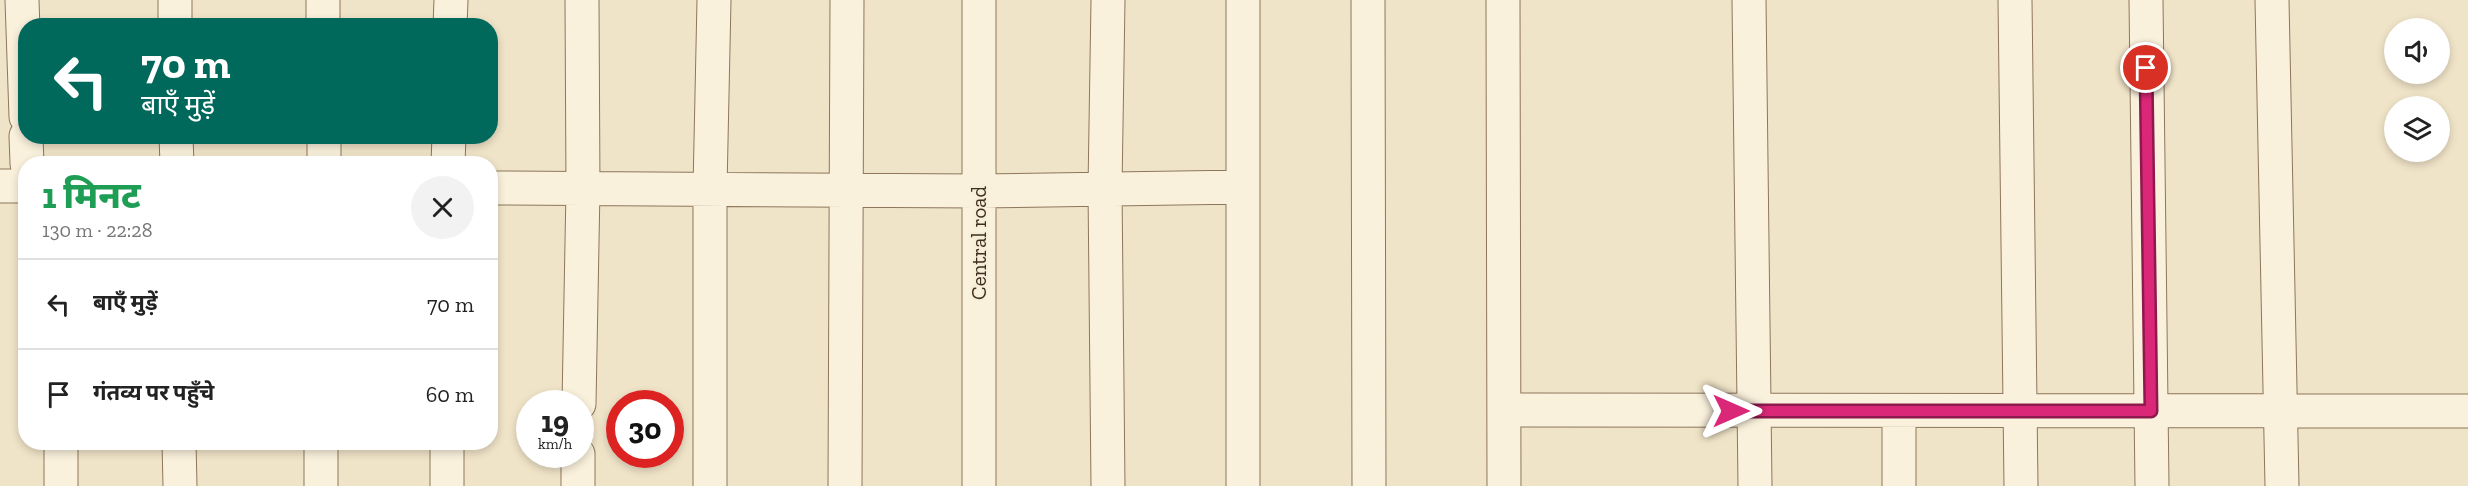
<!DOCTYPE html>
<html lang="hi">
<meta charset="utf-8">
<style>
:root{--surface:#fff;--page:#f2f2f2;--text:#222;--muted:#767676;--line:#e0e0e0}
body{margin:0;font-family:"Zilla Slab","Noto Sans Devanagari",serif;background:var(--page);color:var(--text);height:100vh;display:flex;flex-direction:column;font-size:22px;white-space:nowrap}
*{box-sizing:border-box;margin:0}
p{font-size:20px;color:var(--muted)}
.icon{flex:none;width:33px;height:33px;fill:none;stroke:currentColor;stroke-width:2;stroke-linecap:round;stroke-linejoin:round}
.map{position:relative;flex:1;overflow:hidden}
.details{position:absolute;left:18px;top:156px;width:480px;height:294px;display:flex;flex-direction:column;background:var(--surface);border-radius:24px;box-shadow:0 3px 9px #0003}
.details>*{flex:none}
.banner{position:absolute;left:18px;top:18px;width:480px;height:126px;border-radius:24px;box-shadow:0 3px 9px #0003;background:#00695c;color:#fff;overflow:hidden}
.tools{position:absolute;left:2384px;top:18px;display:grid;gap:12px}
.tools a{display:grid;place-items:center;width:66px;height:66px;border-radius:50%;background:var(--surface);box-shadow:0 3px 9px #0003;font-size:30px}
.speed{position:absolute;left:516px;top:390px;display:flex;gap:12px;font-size:30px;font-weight:700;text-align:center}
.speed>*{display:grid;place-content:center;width:78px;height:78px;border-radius:50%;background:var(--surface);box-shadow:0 3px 9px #0003;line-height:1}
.speed small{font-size:15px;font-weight:400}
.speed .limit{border:9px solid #d22;background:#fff;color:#111}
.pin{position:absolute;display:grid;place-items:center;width:51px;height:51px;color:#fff;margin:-26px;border:3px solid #fff;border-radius:50%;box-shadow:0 2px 6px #0007}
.me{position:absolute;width:66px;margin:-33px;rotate:90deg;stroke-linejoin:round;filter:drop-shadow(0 0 4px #0008)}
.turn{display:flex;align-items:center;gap:21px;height:126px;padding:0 24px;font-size:27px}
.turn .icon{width:78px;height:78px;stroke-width:2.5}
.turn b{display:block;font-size:42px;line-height:51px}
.round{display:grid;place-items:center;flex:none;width:63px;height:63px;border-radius:32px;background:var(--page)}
.summary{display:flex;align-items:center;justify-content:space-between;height:102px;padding:0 24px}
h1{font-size:36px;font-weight:800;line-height:45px;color:#1e9e55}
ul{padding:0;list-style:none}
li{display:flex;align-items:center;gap:18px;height:90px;padding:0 24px;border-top:2px solid var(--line)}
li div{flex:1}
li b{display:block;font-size:22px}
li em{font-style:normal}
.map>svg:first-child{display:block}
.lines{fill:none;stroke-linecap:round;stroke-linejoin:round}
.street-casing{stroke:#8d765c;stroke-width:35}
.street{stroke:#faf1dc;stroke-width:33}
.route-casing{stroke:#8e194d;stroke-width:15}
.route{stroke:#db2777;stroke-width:10}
.labels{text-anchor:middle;stroke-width:4.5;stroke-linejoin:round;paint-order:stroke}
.street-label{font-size:21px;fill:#3d2e20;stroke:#f7eed8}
</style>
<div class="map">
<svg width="2468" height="486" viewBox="0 0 2468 486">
<rect width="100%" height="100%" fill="#f0e4c8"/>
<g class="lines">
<g class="street-casing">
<path id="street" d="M22 0 26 117
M175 0V26
M323 0V26
M1243 0V486
M1368 0 1369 486
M1503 0 1504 486
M1749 0 1755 486
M2015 0 2021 486
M2146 0 2152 486
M2272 0 2282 486
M450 26 451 0
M26 136 27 164
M176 136 177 164
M324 136V164
M448 164 449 136
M0 186H26
M490 188 978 191 1243 187
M579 404 583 189 582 0
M1504 410 2468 411
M61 442V486
M179 442 180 486
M321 486V442
M447 486V442
M578 486V454
M710 486V189L714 0
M845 486 847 0
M979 486V0
M1108 486 1105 188 1108 0
M1899 486V411"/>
</g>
<use href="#street" class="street"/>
</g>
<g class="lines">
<g class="route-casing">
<path id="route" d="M1731 411H2151L2146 68"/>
</g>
<use href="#route" class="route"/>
</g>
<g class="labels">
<g class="street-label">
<text transform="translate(979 243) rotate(-90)" y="7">Central road</text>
</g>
</g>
</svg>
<div class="tools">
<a><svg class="icon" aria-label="sound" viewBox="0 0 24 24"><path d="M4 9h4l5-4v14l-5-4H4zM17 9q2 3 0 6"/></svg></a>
<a><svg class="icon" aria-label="layers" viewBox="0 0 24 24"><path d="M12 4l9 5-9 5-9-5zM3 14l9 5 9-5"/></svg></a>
</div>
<div class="speed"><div>19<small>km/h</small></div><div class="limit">30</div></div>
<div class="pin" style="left:2146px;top:68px;background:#d93025"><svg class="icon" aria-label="arrive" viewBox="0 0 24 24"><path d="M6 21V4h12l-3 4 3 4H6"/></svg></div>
<svg class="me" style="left:1731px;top:411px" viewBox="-20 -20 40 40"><path d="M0-17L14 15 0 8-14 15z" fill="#db2777" stroke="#fff" stroke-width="4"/></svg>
<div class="banner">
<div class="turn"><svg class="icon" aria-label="left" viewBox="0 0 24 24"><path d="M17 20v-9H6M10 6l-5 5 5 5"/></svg><div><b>70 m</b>बाएँ मुड़ें</div></div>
</div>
<section class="details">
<div class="summary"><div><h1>1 मिनट</h1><p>130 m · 22:28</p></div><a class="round"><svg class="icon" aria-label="close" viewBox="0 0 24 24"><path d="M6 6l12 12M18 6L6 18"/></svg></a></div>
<ul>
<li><svg class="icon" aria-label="left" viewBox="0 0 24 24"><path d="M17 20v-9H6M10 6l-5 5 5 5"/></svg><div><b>बाएँ मुड़ें</b></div><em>70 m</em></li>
<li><svg class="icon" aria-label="arrive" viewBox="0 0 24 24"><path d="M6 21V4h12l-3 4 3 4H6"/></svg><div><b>गंतव्य पर पहुँचे</b></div><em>60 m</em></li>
</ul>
</section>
</div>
